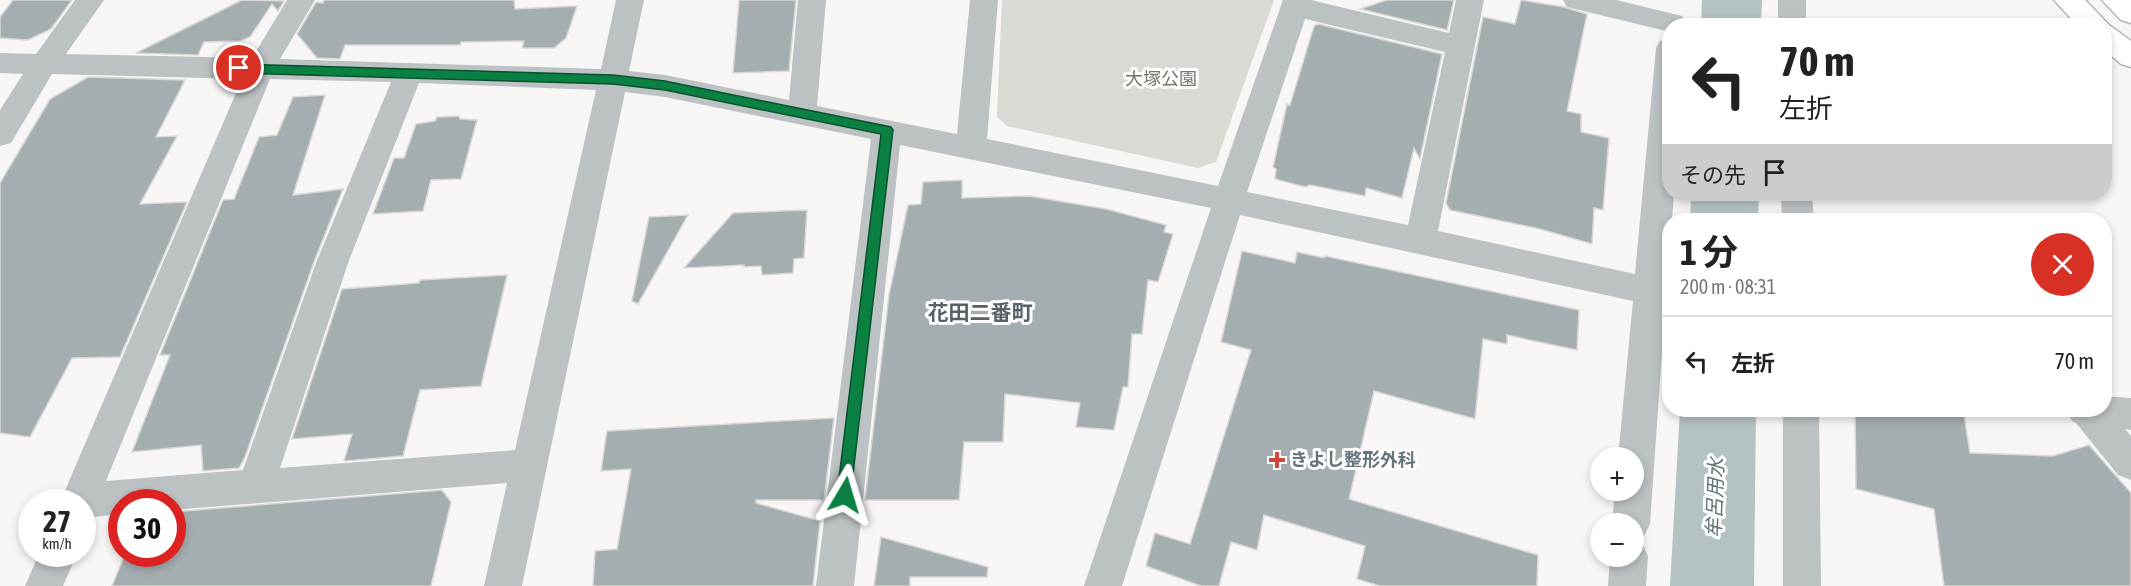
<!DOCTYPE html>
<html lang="ja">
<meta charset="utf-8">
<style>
:root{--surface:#fff;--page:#f2f2f2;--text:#222;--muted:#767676;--line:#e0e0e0}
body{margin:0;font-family:"Asap Condensed","Noto Sans JP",sans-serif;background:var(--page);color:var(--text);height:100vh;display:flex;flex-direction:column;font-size:22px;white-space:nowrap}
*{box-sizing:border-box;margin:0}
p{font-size:20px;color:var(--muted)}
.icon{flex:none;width:33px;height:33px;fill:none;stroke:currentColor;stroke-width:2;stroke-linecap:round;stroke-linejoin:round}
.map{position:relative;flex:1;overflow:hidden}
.panel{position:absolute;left:1662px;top:213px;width:450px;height:204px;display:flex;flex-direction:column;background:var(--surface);border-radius:24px;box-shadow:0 3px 9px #0003}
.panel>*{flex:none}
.hud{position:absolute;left:1662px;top:18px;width:450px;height:183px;border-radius:24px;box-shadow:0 3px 9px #0003;background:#fff;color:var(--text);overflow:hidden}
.fabs{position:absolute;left:1590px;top:447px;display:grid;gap:12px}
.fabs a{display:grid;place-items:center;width:54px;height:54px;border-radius:50%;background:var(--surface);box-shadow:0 3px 9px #0003;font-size:30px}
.speed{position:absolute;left:18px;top:489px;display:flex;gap:12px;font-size:30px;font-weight:700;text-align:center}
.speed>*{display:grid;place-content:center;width:78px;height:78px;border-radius:50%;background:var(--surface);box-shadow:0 3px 9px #0003;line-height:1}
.speed small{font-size:15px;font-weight:400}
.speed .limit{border:9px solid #d22;background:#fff;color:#111}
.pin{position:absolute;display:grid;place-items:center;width:51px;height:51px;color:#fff;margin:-26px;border:3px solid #fff;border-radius:50%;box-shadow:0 2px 6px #0007}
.me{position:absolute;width:66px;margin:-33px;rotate:7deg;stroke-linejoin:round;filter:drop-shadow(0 0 4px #0008)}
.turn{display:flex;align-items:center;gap:21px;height:126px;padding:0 18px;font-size:27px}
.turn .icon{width:78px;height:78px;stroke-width:2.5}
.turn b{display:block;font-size:42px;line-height:51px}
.then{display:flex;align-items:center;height:57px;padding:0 18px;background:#0003;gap:12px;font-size:22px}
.round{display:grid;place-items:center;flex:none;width:63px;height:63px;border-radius:32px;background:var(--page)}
.overview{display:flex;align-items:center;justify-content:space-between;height:102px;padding:0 18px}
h1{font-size:36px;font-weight:700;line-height:45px}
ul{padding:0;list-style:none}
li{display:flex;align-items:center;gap:18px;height:90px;padding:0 18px;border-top:2px solid var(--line)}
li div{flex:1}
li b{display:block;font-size:22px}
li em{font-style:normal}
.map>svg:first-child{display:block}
.green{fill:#d7dbd3}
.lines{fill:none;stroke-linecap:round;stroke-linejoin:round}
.river{fill:#b5c2c4;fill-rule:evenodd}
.building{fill:#a4adb0;stroke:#d8d8d6;stroke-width:1.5}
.major-casing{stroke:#b0b5b8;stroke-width:3}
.minor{fill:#bcc1c3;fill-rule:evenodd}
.major{fill:#fff;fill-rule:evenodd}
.route{fill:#0b8043;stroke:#07532c;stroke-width:1.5}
.poi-dot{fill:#d24639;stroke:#fff;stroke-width:2}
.labels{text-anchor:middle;stroke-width:6;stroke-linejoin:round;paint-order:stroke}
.park-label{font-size:18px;fill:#6d7a67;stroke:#fff}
.poi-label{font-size:18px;font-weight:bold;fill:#65757c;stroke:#fff;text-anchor:start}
.water-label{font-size:20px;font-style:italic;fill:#5f7477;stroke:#fff}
.quarter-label{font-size:21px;font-weight:bold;fill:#566268;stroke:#fff}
</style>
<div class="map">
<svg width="2131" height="586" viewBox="0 0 2131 586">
<rect width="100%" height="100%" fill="#f7f6f4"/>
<path class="green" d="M1002 0H1274L1216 162 1198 168 1007 126 997 117Z"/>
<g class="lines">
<path class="river" d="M1702 0H1762L1761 26H1701Z
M1691 194H1759L1758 220H1690Z
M1680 410H1756L1754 586H1670Z"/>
</g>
<path class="building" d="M13 0H72L51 29 28 40 0 38V17Z
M242 0 284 1 278 11 272 4 250 37 240 41 204 42 198 55 136 53Z
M324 0H514L515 9 577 6 566 38 554 48H522L524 41 461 42 460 45H345L340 59 317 58 297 34 316 2 323 3Z
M739 0H796L789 71 733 73Z
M1387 0H1454L1447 30 1360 9Z
M1521 0 1564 7 1587 14 1567 111 1581 114V132L1609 138 1603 210 1594 208 1592 244 1540 229 1450 210 1446 203 1483 17 1515 24Z
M1318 24 1442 54 1420 159 1414 148 1402 198 1366 188 1365 196 1310 185 1305 187 1275 179 1276 169 1273 167 1287 104 1290 105 1314 26Z
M88 77 185 80 156 137 177 136 140 204 187 202 120 357 72 358 30 437 0 433V183L50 99Z
M325 95 293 195 343 189 314 262 245 457 239 468 203 471 201 445 132 452 170 355H160L223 200 234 199 259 137 277 135 293 97Z
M459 116 460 119 477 120 461 179 431 180 423 211 373 214 394 158H404L416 124 435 121 437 117Z
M962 180V198L1029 196 1106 209 1166 225 1164 232 1173 234 1158 282 1148 280 1142 334H1132L1128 387H1123L1114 430 1076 427 1080 403 1005 394 1003 442H964L959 500H865L889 295 908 205 921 204 923 182Z
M807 210 804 258 794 259 793 273 762 275 761 266 743 267 744 265 684 268 733 213Z
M688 215 638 304 632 301 649 217Z
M1242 251 1295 263 1297 252 1324 258 1325 256 1579 310 1577 350 1507 335V344L1483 339 1475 419 1374 391 1349 499 1538 555 1537 586H1380L1357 579 1365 546 1264 515 1257 550 1231 542 1219 586H1201L1146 566 1155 533 1190 544 1251 350 1221 342Z
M507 275 481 386 420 390 403 456 344 461 352 434 292 439 342 289 419 283 420 280Z
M1855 410H1942L1964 415 1970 453 2053 456 2089 445 2131 493V586H1944L1934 509 1856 489Z
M834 418 824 500H756V503L820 521 813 586H593L595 551 617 549 631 469 601 471 607 431Z
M442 490 451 502 431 586H112L125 554H172V512Z
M881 537 988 567 987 577H910V586H874Z"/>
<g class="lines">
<g class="major-casing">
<path id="major" d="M2054 0H2085L2109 25 2131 41V67L2121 64 2104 49V26H2078Z
M2102 0H2131V23L2121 20Z"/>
</g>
<path class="minor" d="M75 0H104L66 54 252 58 287 0H315L280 59 601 69 616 0H644L629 71 665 75 789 100 798 0H826L817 106 957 134 970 0H998L987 139 1218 186 1283 0H1311L1449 33 1456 0H1484L1438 231 1635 274 1656 48 1660 41 1670 38V194H1674L1672 220H1670L1667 283H1670V311L1665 309 1650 524 1644 536 1635 540 1642 543 1648 556 1646 586H1608L1610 556H1634V524H1612L1615 490H1634V458H1618L1633 301 1240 215 1122 586H1084L1211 208 900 145 854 586H816L871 139 665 97 625 92 522 586H484L507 483 172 510V502H122V514L82 518V502H60L242 79 52 74 11 143 0 146V110L23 74 0 73V53L36 54ZM1305 19 1445 52 1408 225 1247 192ZM270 79 391 82 316 263 243 470 106 481ZM419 83 596 90 515 450 280 468 348 263Z
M1563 0H1616L1682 16 1686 23 1684 26H1670V32L1567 7Z
M1778 0H1806V26H1778Z
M1781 194H1812L1814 220H1782Z
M2104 396 2131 398V430L2125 429 2131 436V480L2118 475 2076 423 2072 421 2066 410H2104Z
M1783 410H1819L1821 586H1783Z
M39 554H77L63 586H25Z"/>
<use href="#major" class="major"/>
</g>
<path class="route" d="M239 64 613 75 665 81 891 127 893 130 850 500 845 502 840 500 837 495 881 134 665 90 613 84 239 73 233 68Z"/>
<path class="poi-dot" d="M1274 451h6v6h6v6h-6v6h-6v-6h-6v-6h6z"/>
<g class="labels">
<g class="park-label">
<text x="1161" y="85">大塚公園</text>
</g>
<g class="poi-label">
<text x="1290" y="466">きよし整形外科</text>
</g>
<g class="water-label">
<text transform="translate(1715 498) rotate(-88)" y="7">牟呂用水</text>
</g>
<g class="quarter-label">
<text x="980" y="320">花田二番町</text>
</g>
</g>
</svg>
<div class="fabs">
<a>+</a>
<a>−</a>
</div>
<div class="speed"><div>27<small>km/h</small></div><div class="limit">30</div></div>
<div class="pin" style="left:239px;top:68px;background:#d93025"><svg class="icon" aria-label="arrive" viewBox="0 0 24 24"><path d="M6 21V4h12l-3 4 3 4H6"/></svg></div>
<svg class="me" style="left:845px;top:495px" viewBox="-20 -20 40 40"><path d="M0-17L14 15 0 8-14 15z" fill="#0b8043" stroke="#fff" stroke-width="4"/></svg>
<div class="hud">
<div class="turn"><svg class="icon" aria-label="left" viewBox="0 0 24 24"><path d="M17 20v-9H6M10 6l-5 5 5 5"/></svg><div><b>70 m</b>左折</div></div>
<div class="then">その先<svg class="icon" aria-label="arrive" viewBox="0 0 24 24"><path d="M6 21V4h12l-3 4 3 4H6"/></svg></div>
</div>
<section class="panel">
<div class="overview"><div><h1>1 分</h1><p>200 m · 08:31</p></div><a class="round" style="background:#d93025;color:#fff"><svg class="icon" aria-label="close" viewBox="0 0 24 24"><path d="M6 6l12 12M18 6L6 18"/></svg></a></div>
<ul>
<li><svg class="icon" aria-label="left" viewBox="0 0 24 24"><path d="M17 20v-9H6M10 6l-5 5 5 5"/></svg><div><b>左折</b></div><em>70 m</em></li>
</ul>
</section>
</div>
